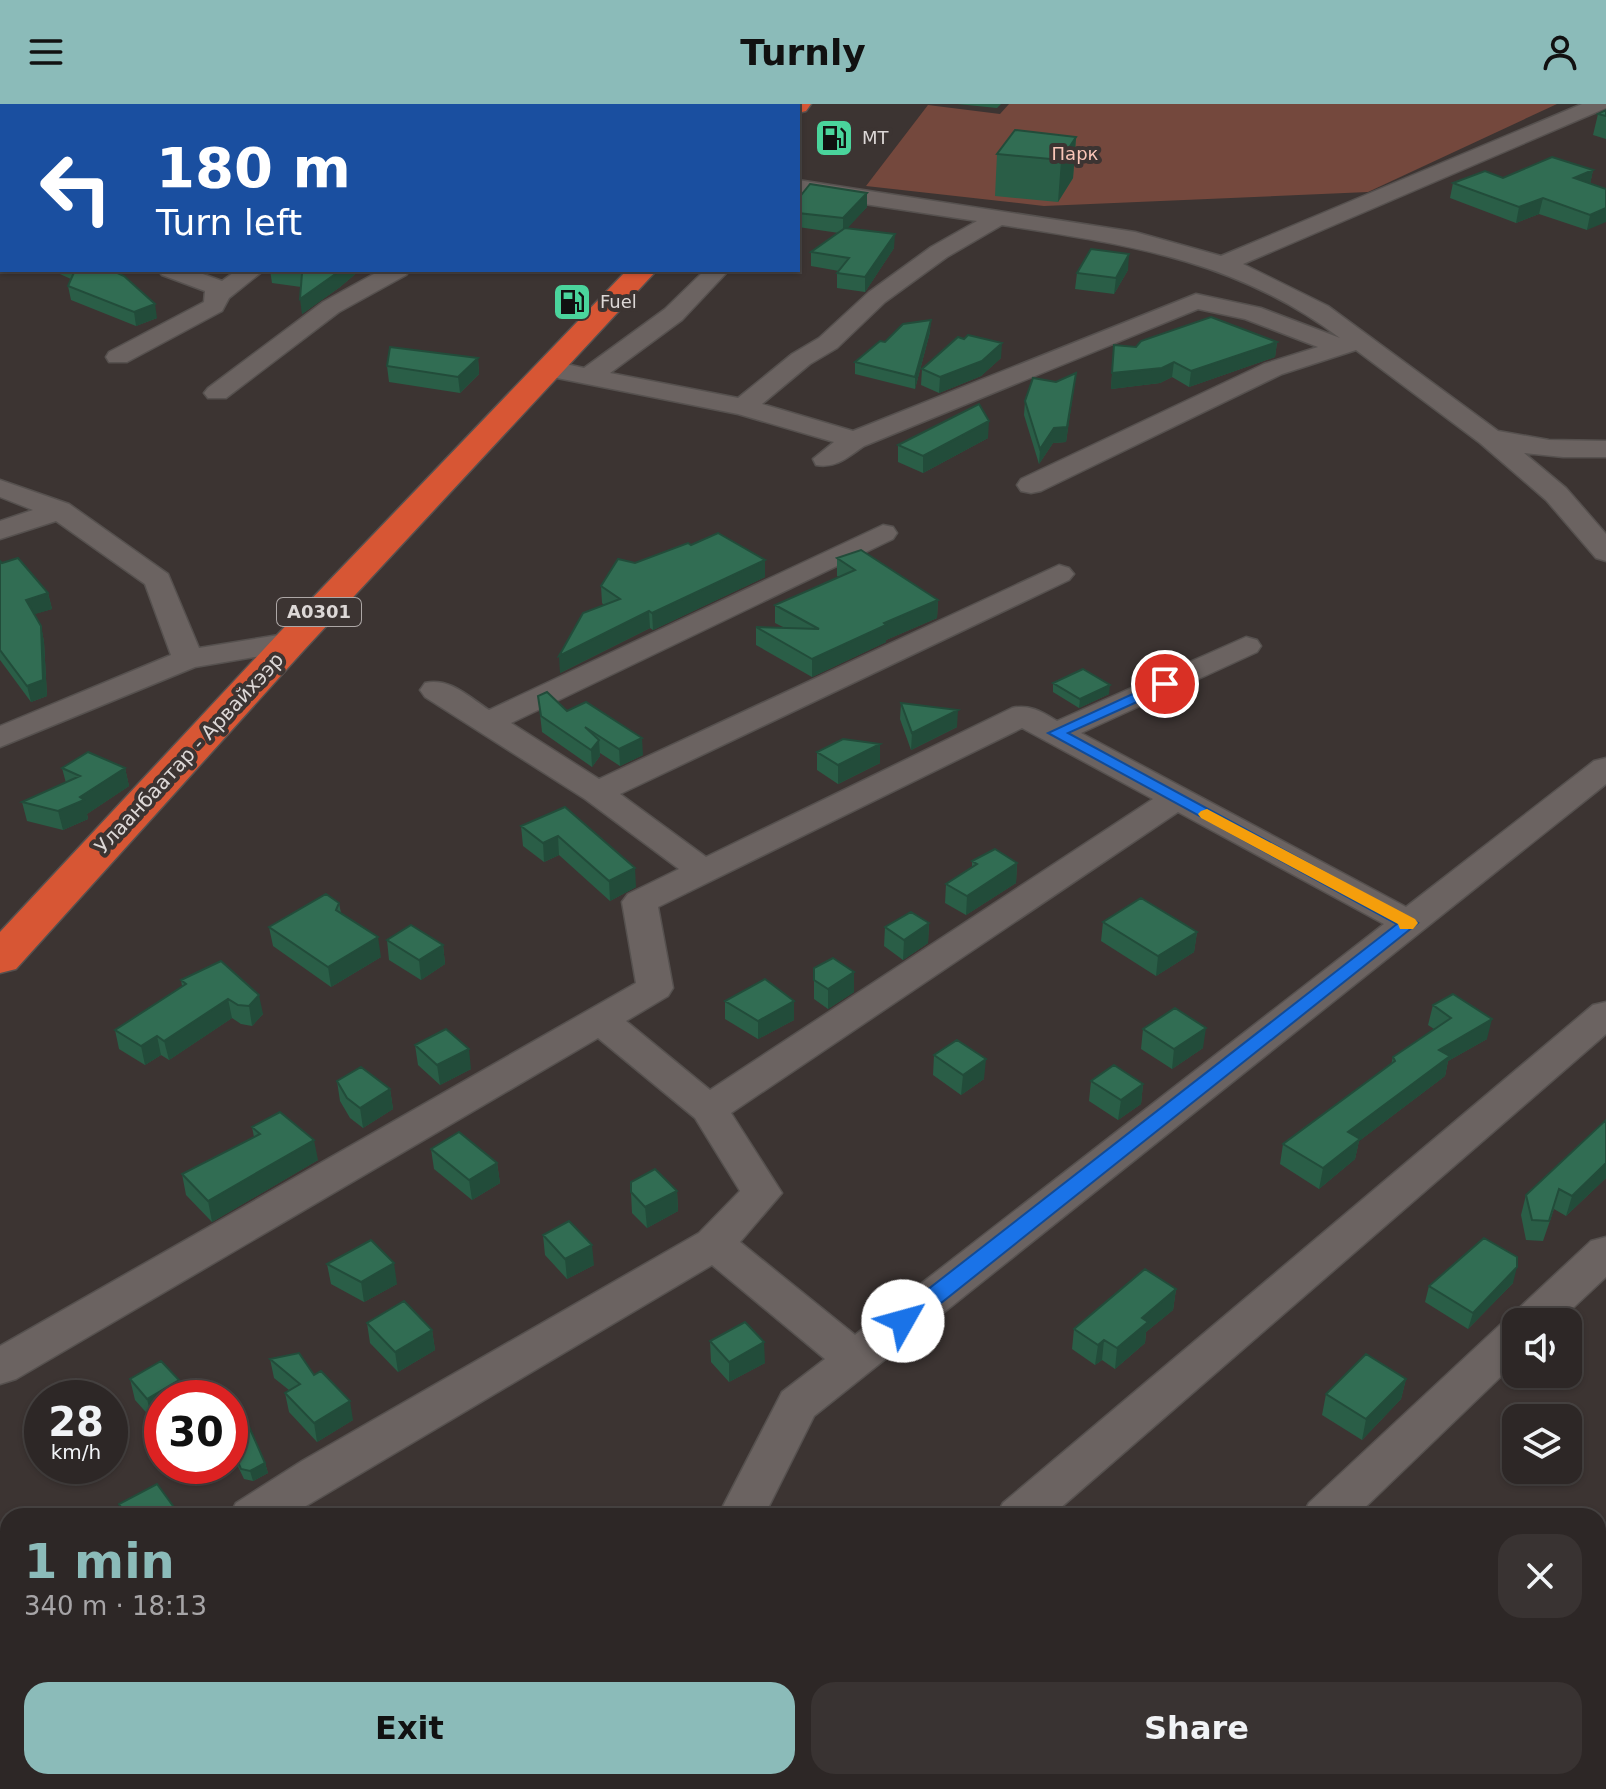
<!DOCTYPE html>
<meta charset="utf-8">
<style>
:root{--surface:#2d2726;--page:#393332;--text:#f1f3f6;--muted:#a7a5a7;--line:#484443;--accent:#8bbbb9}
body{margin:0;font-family:"DejaVu Sans",sans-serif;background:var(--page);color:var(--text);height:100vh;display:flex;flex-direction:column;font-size:30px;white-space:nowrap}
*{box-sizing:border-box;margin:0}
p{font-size:26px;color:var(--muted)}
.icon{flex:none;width:44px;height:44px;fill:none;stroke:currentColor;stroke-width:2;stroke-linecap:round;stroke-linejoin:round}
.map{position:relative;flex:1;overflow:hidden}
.panel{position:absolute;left:0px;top:1404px;width:1606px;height:282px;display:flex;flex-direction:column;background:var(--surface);border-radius:24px 24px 0 0;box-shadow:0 2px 6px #0004,0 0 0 2px var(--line)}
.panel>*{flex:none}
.banner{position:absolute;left:0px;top:0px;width:800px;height:168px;box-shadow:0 2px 6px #0004,0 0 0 2px var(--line);background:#1a4fa0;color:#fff;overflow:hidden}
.tools{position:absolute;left:1502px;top:1204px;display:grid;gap:16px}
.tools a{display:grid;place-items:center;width:80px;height:80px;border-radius:16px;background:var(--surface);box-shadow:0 2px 6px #0004,0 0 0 2px var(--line);font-size:40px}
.speed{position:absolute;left:24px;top:1276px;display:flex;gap:16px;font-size:40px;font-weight:700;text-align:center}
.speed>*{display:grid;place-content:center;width:104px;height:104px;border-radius:50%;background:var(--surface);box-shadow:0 2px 6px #0004,0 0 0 2px var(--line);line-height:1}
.speed small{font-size:20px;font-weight:400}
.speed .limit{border:12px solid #d22;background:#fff;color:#111}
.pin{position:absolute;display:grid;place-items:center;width:68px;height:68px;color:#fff;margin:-34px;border:4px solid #fff;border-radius:50%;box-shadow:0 2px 8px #0007}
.me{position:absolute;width:88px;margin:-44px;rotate:52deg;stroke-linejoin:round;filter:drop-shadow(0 0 6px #0008)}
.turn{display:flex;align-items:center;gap:28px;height:168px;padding:0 24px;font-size:36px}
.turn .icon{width:104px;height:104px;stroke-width:2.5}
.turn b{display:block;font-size:56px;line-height:68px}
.round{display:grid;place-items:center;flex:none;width:84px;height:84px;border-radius:24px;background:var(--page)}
.summary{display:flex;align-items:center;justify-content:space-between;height:136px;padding:0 24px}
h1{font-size:48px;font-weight:700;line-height:60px;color:var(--accent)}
.button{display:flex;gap:16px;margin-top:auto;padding:16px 24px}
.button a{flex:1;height:92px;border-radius:24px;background:var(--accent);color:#111;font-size:32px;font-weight:700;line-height:92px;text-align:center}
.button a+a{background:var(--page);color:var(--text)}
header{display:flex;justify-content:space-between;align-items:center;height:104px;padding:0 24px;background:var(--accent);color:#111;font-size:36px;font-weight:700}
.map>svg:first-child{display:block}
.green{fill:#74483d}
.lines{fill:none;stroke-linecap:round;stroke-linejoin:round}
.minor-casing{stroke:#56514f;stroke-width:3}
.highway-casing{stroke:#56514f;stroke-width:3}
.minor{fill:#6b6361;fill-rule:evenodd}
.highway{fill:#d75634;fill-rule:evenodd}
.wall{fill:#2a5e47}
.shaded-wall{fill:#224c3a}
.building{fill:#316d53;stroke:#224c3a;stroke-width:2}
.route{fill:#1a73e8;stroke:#114b97;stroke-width:2}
.slow{fill:#f59e0b}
.labels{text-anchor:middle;stroke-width:8;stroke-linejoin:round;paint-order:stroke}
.far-poi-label{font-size:18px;fill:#ddd8d7;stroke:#3c3432;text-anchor:start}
.far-park-label{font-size:18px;fill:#fac6b8;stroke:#3c3432}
.shield{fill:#3c3432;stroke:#ada7a6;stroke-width:2}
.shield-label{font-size:18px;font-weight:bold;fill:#ddd8d7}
.street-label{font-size:20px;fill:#ddd8d7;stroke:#3c3432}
</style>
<header><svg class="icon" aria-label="menu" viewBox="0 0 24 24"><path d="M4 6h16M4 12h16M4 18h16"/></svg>Turnly<svg class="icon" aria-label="person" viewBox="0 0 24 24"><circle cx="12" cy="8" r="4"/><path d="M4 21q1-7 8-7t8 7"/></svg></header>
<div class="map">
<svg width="1606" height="1685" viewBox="0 0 1606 1685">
<rect width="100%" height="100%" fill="#3c3432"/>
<path class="green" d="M1009 0H1557L1368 88 1044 102 866 82 928 1 1000 10Z"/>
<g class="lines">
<g class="minor-casing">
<path id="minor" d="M220 0H243L219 2Z
M412 0H445L446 2H413Z
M1582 0H1606V4L1243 160 1328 202 1498 327 1549 336 1606 337V353H1563L1524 349 1566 384 1606 430V457L1596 454 1546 396 1480 339 1356 246 1282 270 1041 387 1031 389 1021 387 1017 381 1021 375 1264 260 1318 243 1245 215 1198 205 864 342C849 352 836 365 816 361L813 355 834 338 738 310 552 273 543 270 539 265 543 260 552 257 584 264 665 205 705 166H729L682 216 610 269 738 294 792 250 819 234 869 188 931 143 977 117 798 90V76L1135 128 1221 152ZM1002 121C1128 141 1235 155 1340 234L1261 204 1196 190 853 327 762 300 810 260 837 244 885 198 947 153Z
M158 166H192L222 177 237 166H264L229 194 222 207 127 258H109L106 253 109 248 204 198 205 187 162 171Z
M381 166H410L406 171 339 208 226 294H208L204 289 208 284 323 198Z
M0 376 69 400 168 470 199 544 291 529 302 532 306 538 302 544 291 547 195 563 0 643V622L171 551 145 480 56 417 0 435V417L33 406 0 393Z
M883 421 893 423 897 429 893 435 511 619 599 675 1059 461 1069 464 1074 470 1069 476 620 690 706 753 1012 604C1030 600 1042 608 1057 617L1246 533 1257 536 1261 542 1257 548 1081 629 1406 803 1594 657 1606 654V680L814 1312 764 1412H718L782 1288 825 1255 712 1161 289 1412H229L236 1399 302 1357 699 1129 740 1087 695 1014 598 934 16 1275 0 1280V1242L636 879 622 798 628 790 679 765 585 695 425 593 420 586 425 579C449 573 469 593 489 606ZM1022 624 1153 695 710 986 626 917 668 892 673 884 658 803ZM1178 708 1384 820 855 1231 740 1138 782 1089 731 1009Z
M1606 898V930L1051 1412H996L1003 1399 1593 901Z
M1606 1133V1173L1558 1218H1516V1258L1356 1412H1302L1309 1399 1501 1220 1510 1218 1516 1207 1591 1137Z
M1606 1448V1494L1598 1497V1451Z
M8 1547V1593L0 1596V1550Z
M363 1678H421L418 1685H360Z
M683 1678H739L736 1685H680Z
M1017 1678H1072L1069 1685H1014Z
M1391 1678H1446L1443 1685H1388Z"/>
</g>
<g class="highway-casing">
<path id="highway" d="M786 0H811L806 7 798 9V2H785Z
M627 166H657L304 546 16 865 0 869V828L278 530Z"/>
</g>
<use href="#minor" class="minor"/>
<use href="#highway" class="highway"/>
</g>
<path class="wall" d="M0 0H134L133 2H2V53H0Z
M335 0H361V2H337Z
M957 0H1001L997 4Z
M1606 6V35L1593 31 1598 10Z
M1076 33 1073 74 1058 98 995 92 997 50Z
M1593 66 1590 80 1606 85 1587 126 1539 110 1516 119 1450 94 1453 79Z
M867 89V103L847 124 894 144 865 188 837 184V169L839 167 811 162V148L839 129 798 123V95Z
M51 166H111L157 214 136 222 71 196 68 182 71 175Z
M270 166H360L340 183 302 210 301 183 272 179Z
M1128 166 1114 190 1075 185 1077 169Z
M930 228 915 285 855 270V258L885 238Z
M1277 238 1275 253 1189 283 1172 273 1160 279 1111 285 1114 241 1136 243Z
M478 254 479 270 460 289 389 278 387 262Z
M1001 254 981 272 939 289 921 281 922 265Z
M1076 269 1066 338 1053 339 1039 360 1024 311 1025 297Z
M988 334 923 369 898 358V341Z
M837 454 938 496 937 514 886 536V538L812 573 756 541V523L785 524 775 519V501L839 473 837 472Z
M0 457 48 489 52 505 34 510 41 522 44 538 47 592 31 598 0 556Z
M635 459 765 473 653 526 650 524 560 569 604 501 602 499 601 482Z
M1053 579 1109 590 1079 604 1053 588Z
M538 592 567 607 643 651 620 662 600 649V652L592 663 542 628Z
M901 599 957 623 911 646 900 615Z
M880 640V659L838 680 817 666V648Z
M62 664H125L129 682 87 710 88 715 63 726 27 717 22 698 66 679Z
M565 703 636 783 610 797 559 751 544 758 523 742 521 722Z
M972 757 1017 759 1016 779 966 811 945 799 946 780 972 763Z
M339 799 341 809 381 853 331 883 273 842 269 823Z
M1103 818 1197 828 1194 848 1156 872 1101 837Z
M929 819 928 839 903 856 884 842 885 823Z
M387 836 443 841 445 860 421 876 389 856Z
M221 857 263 910 252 922 241 920 232 914 169 956 161 951 145 961 119 945 115 926 182 882 181 876Z
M814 864 854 888 828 905 814 895Z
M725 897H794V916L758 935 725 915Z
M1433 901 1487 935 1448 957 1445 972 1359 1037 1355 1055 1319 1085 1280 1060 1283 1040 1391 961 1393 953 1434 925 1428 921Z
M1143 925 1203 944 1172 965 1141 945Z
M415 941 471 965 440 981 418 961Z
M934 951 984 975 961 991 933 971Z
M337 977 390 985 393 1005 363 1024 350 1014 340 997Z
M1091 977 1143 980 1141 1000 1118 1016 1089 997Z
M1606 1016V1074L1566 1112 1554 1105 1543 1137 1526 1136 1521 1111 1526 1091Z
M252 1023 318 1056 212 1118 186 1091 182 1070 254 1033Z
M431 1045 497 1059 500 1079 472 1096 434 1065Z
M677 1087 678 1107 647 1124 632 1109 631 1088Z
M543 1131 594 1161 567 1175 545 1151Z
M327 1160 397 1180 364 1198 331 1180Z
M1513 1179 1468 1225 1425 1198 1429 1182Z
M1176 1185 1173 1206 1146 1228 1145 1239 1115 1265 1102 1256 1095 1261 1072 1245 1074 1225Z
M367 1219 432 1226 435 1246 398 1268 370 1239Z
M710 1237 765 1259 729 1278 711 1258Z
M270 1255 314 1271 353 1316 317 1338 289 1308 285 1289 289 1286 274 1274Z
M161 1257 152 1315 135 1296 130 1275Z
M1406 1275 1401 1295 1362 1336 1322 1311 1326 1290Z
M231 1342 265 1359 268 1369 253 1377 244 1375 233 1352Z
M62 1678H96L90 1684 64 1685Z"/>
<path class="shaded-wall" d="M1076 33 1073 74 1058 98 1061 56Z
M1593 66 1590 81 1574 74Z
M867 89V103L843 129V114Z
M1543 94 1539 110 1516 119 1519 103Z
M1606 104V118L1587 126 1590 111Z
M895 130 894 144 865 188V173Z
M1129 150 1128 166 1114 190 1116 174Z
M341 166H360L340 183 302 210 300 195Z
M155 200 157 214 136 222 134 208Z
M931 216 930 228 915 285V273Z
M1277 238 1275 253 1189 283 1191 267Z
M1002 239 1001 254 981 272 939 289 940 273Z
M478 254 479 270 460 289 458 273Z
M1174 258 1172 273 1160 279 1111 285 1112 269Z
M1076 269 1066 338 1053 339 1039 360 1040 345Z
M989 317 988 334 923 369V352Z
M765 456V473L653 526 652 509Z
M48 489 52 505 29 512 26 496Z
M938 496 937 514 886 536V538L812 573V555L884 519Z
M649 507 650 524 560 569 559 552Z
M41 522 44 538 47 592 31 598 27 582Z
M1110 581 1109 590 1079 604 1080 595Z
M958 606 957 623 911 646 912 629Z
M642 634 643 651 620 662 619 645Z
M599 636 600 652 592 663 591 646Z
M880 640V659L838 680V661Z
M125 664 129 682 87 710 88 715 63 726 58 707Z
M558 732 559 751 544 758 543 739Z
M1017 759 1016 779 966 811 967 792Z
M635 764 636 783 610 797 609 777Z
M929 819 928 839 903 856 904 836Z
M1197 828 1194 848 1156 872 1158 852Z
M378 833 381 853 331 883 328 863Z
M443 841 445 860 421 876 419 856Z
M854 868V888L828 905V885Z
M259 891 263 910 252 922 249 902Z
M228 895 232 914 169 956 164 937Z
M794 897V916L758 935V917Z
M1492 915 1487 935 1448 957 1445 972 1359 1037 1355 1055 1319 1085 1323 1064 1348 1028 1439 946Z
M1206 924 1203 944 1172 965 1174 945Z
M157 932 161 951 145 961 141 942Z
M469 945 471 965 440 981 437 961Z
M986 955 984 975 961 991 963 971Z
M1143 980 1141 1000 1118 1016 1121 996Z
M390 985 393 1005 363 1024 360 1004Z
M314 1036 318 1056 212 1118 208 1097Z
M497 1059 500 1079 472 1096 469 1076Z
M1606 1059V1074L1566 1112 1572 1092Z
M677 1087 678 1107 647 1124 645 1103Z
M592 1141 594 1161 567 1175 565 1155Z
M394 1159 397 1180 364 1198 361 1178Z
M1517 1163 1513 1179 1468 1225 1473 1209Z
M1176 1185 1173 1206 1146 1228 1145 1239 1115 1265 1117 1244 1142 1214Z
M432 1226 435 1246 398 1268 395 1248Z
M1104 1236 1102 1256 1095 1261 1098 1241Z
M764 1238 765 1259 729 1278V1258Z
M1406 1275 1401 1295 1362 1336 1366 1315Z
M179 1276 183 1294H162V1310L152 1315 147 1295Z
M350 1297 353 1316 317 1338 314 1319Z
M265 1359 268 1369 253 1377 250 1367Z
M173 1402 175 1412H155Z
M88 1678H96L90 1684Z"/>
<path class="building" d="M0 0H126L125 2H2V38H0Z
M1606 6V12L1598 10Z
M1015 26 1076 33 1061 56 997 50Z
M1552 53 1593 66 1574 74 1606 85V104L1590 111 1543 94 1519 103 1453 79 1485 67 1503 74Z
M810 80 867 89 843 114 798 109V95Z
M845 124 895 130 865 173 837 169 849 154 811 148Z
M1091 145 1129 150 1116 174 1077 169Z
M75 166H111L124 172 155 200 134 208 68 182Z
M278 166H341L300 195 302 169Z
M1211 213 1277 238 1191 267 1174 258 1162 264 1112 269 1114 241 1136 243 1141 237Z
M931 216 915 273 855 258 880 237 885 238 903 220Z
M968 231 1002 239 982 257 940 273 922 265 958 233 964 235Z
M390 243 478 254 458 273 387 262Z
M1076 269 1067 323 1054 324 1040 345 1025 297 1033 274 1056 278Z
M979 300 989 317 923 352 898 341Z
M718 429 765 456 652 509 649 507 559 552 583 509 620 495 601 482 618 455 635 459 688 439 691 441Z
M861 446 938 496 884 519 886 521 812 555 756 523 819 525 775 501 855 466 837 454Z
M18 454 48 489 26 496 41 522 43 576 27 582 0 546V457L2 459Z
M1083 565 1110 581 1080 595 1053 579Z
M547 588 567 607 586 598 642 634 619 645 585 623 599 636 591 646 541 612 538 592Z
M901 599 958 606 912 629Z
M843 635 880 640 838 661 817 648Z
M88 648 125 664 80 693 84 696 58 707 22 698 80 672 62 664Z
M565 703 635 764 609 777 558 732 543 739 521 722Z
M995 745 1017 759 967 792 946 780 977 760 972 757Z
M326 790 339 799 336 806 378 833 328 863 269 823Z
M1141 794 1197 828 1158 852 1103 818Z
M911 808 929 819 904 836 885 823Z
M411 821 443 841 419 856 387 836Z
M833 854 854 868 828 885 814 876V864Z
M221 857 259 891 249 902 238 901 228 895 164 937 157 932 141 942 115 926 186 880 181 876Z
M765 875 794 897 758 917 725 897Z
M1453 890 1492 915 1439 946 1450 952 1348 1028 1360 1035 1323 1064 1283 1040 1395 957 1393 953 1451 914 1433 901Z
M1175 904 1206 924 1174 945 1143 925Z
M446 925 469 945 437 961 415 941Z
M957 936 986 955 963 971 934 951Z
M1114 961 1143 980 1121 996 1091 977Z
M361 963 390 985 360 1004 347 994 337 977Z
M280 1008 314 1036 208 1097 182 1070 260 1030 252 1023Z
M1606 1016V1059L1572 1092 1559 1085 1549 1117 1532 1116 1526 1091Z
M459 1028 497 1059 469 1076 431 1045Z
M655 1065 677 1087 645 1103 631 1088V1078Z
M569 1117 592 1141 565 1155 543 1131Z
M1484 1134 1517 1153V1163L1473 1209 1429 1182Z
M371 1136 394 1159 361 1178 327 1160Z
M1145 1165 1176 1185 1142 1214 1148 1218 1117 1244 1104 1236 1098 1241 1074 1225Z
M404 1197 432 1226 395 1248 367 1219Z
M745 1218 764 1238 729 1258 710 1237Z
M299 1249 314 1271 321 1267 350 1297 314 1319 285 1289 300 1280 270 1255Z
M1366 1250 1406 1275 1366 1315 1326 1290Z
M161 1257 179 1276 147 1295 130 1275Z
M246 1316 265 1359 250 1367 241 1365 231 1342Z
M157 1380 173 1402 155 1412H127L119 1400Z
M233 1679 242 1685H224Z"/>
<path class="route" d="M1165 575 1170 576V583L1068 629 1418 819 911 1223H895L892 1217 895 1211 1397 820 1048 629Z"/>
<path class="slow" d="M1207 705 1415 815 1418 819 1413 825H1400L1398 820 1201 714 1198 710 1201 707Z"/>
<defs>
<g id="fuel-square" transform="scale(2)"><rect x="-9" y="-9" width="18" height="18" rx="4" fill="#4ad49c" stroke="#3c3432"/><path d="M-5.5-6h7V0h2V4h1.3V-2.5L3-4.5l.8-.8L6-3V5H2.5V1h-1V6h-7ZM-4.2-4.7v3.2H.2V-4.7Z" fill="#111"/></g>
</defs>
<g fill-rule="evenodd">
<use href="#fuel-square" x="834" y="34"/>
<use href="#fuel-square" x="572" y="198"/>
</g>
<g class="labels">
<g class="far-poi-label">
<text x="862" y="40">МТ</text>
<text x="600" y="204">Fuel</text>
</g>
<g class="far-park-label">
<text x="1075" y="56">Парк</text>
</g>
<rect class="shield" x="277" y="494" width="84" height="28" rx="6"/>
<g class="shield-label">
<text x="319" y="514">A0301</text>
</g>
<g class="street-label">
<text transform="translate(189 649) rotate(-47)" y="7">Улаанбаатар - Арвайхээр</text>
</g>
</g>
</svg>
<div class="tools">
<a><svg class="icon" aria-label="sound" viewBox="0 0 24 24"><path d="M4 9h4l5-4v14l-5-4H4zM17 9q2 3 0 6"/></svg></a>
<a><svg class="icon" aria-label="layers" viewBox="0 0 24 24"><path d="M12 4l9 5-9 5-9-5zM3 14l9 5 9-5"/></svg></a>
</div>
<div class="speed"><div>28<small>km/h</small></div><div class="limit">30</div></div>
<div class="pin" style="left:1165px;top:580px;background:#d93025"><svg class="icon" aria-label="arrive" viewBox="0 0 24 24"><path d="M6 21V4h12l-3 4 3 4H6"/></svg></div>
<svg class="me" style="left:903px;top:1217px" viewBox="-20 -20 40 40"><circle r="19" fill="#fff"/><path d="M0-13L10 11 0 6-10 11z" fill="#1a73e8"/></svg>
<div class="banner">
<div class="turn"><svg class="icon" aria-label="left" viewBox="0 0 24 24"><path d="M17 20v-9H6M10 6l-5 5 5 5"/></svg><div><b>180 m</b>Turn left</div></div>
</div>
<section class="panel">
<div class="summary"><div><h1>1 min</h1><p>340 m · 18:13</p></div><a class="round"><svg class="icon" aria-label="close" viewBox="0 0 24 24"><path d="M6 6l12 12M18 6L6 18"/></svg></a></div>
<div class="button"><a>Exit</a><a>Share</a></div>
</section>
</div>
